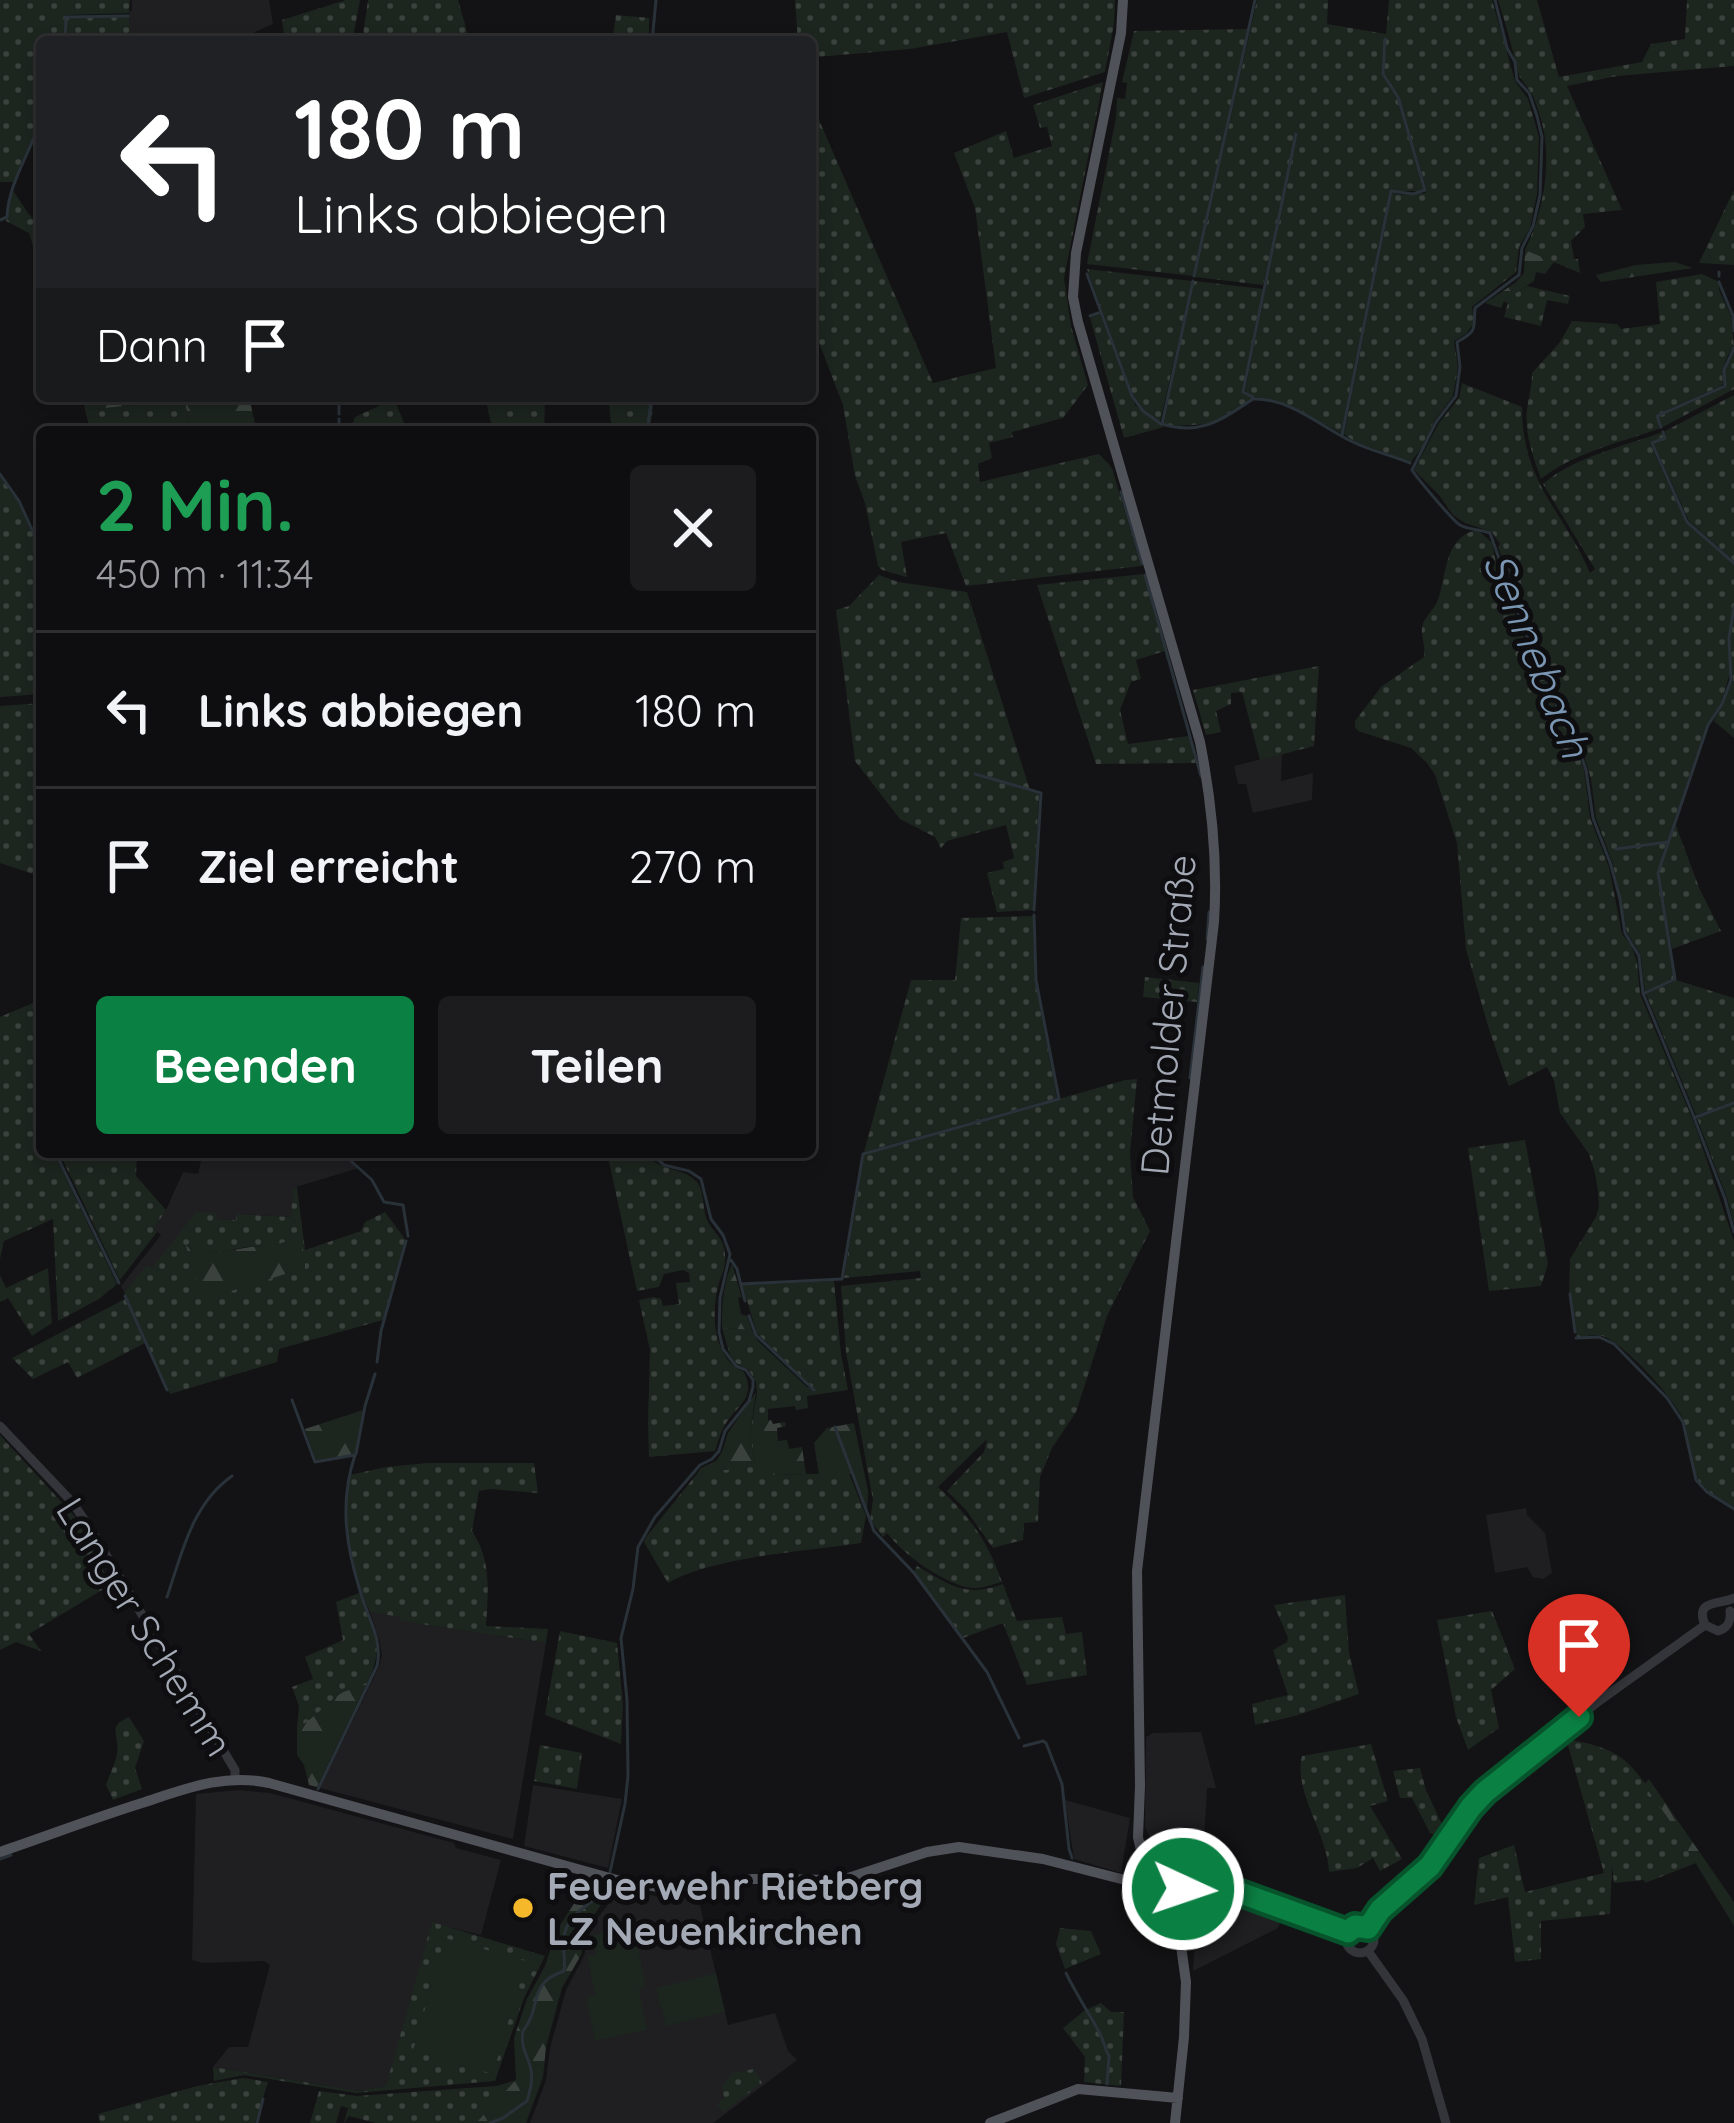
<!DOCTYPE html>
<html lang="de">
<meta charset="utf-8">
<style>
:root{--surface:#0e0e10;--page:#1c1c1e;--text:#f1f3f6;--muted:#9b9c9f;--line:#2e2e30;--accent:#0b8043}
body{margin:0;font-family:Quicksand,sans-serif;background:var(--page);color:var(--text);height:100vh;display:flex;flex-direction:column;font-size:45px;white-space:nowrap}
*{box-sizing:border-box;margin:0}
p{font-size:39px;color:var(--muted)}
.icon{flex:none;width:66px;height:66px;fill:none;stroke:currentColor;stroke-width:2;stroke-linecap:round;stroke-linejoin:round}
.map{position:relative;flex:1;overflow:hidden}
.details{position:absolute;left:36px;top:426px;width:780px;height:732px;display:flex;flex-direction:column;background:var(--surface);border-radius:12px;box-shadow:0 6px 18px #0003,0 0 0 3px var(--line)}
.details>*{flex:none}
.guide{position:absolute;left:36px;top:36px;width:780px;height:366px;border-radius:12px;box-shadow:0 6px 18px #0003,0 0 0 3px var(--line);background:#202124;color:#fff;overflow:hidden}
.pin{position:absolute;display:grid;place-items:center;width:102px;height:102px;color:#fff;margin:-123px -51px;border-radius:50% 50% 50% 0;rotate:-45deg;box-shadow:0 0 12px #0007}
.pin .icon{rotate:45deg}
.me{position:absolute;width:132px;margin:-66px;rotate:93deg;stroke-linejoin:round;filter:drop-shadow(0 0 9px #0008)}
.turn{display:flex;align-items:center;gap:42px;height:252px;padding:0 60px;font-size:54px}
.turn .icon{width:156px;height:156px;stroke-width:2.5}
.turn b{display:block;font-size:84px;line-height:102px}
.then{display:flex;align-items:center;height:114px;padding:0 60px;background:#0003;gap:24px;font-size:45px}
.round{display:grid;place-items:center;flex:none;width:126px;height:126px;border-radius:12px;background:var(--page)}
.overview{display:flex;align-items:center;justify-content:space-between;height:204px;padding:0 60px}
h1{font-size:72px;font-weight:800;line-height:90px;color:#1e9e55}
.action{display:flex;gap:24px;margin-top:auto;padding:24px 60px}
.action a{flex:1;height:138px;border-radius:12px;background:var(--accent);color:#fff;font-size:48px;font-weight:800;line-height:138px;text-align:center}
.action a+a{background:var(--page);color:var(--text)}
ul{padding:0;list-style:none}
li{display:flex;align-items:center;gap:36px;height:156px;padding:0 60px;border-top:3px solid var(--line)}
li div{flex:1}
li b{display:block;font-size:45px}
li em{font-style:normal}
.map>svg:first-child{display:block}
.built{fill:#1f1f22}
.green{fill:url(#green-dots);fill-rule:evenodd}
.forest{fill:url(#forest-firs)}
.pitch{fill:#1d251f}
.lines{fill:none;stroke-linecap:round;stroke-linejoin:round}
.stream{stroke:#293139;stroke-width:3}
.minor{stroke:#34353a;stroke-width:9}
.major{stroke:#505259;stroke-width:10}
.route-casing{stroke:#07532c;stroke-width:30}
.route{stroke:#0b8043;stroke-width:21}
.poi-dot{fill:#f6b82b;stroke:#0e0e10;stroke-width:4.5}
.labels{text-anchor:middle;stroke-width:10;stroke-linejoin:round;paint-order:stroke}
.street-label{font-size:39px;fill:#a4a9b6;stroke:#0e0e10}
.poi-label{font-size:39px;font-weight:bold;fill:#a4a9b6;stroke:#0e0e10;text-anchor:start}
.water-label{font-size:42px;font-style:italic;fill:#7a96b2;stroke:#0e0e10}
</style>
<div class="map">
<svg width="1734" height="2123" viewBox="0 0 1734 2123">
<defs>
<pattern id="green-dots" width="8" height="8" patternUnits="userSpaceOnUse" patternTransform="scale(3)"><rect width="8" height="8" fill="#1d251f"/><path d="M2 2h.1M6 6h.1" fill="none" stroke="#3b423d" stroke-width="1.8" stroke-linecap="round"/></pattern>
<pattern id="forest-firs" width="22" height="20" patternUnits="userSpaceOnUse" patternTransform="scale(3)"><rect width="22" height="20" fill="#1d251f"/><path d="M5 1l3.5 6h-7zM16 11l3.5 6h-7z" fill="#3b423d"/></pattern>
</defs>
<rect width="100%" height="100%" fill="#131315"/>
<path class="built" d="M132 0H269L273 24 233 42H164L159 32 130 35 129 13 132 10Z
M1282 754 1281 781 1313 773 1312 800 1253 813 1246 784H1238L1234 766Z
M203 1152H338L359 1168 293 1188 292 1217 238 1214 237 1220 217 1219 152 1269 147 1266 124 1292 121 1286 161 1235 154 1229 166 1210 183 1172 198 1174Z
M1526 1508 1527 1515 1545 1533 1552 1573 1543 1579 1533 1577 1527 1567 1495 1573 1486 1515Z
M370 1612 401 1617 402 1621 546 1643 513 1839 320 1788 379 1667 382 1655 380 1642Z
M1201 1732 1216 1788H1207L1202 1879 1185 1876 1171 1861 1155 1849 1145 1827 1146 1737 1153 1733Z
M533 1785 622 1799 608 1868 524 1846Z
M238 1790 270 1793 454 1843 456 1848 501 1860 481 1935 432 1923 387 2086 359 2091 213 2067 229 2047H248L270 1965 264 1961 203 1963 192 1960 196 1794Z
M1065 1800 1130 1818 1121 1873 1074 1859Z
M626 1889 671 1900 697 1893 728 2025 775 2013 788 2051 797 2060 713 2123H530L546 2080 550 2048 566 1990 584 1956 592 1925 611 1901Z
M1206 1898 1227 1900 1282 1917 1278 1928 1193 1971 1196 1926 1202 1902Z"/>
<path class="green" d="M0 0H130L129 13 65 15 63 42H42V113L19 175 13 182H0Z
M346 0H360L352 42H285L282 20Z
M368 0H458L470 42H378L460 37V34L362 41Z
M795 0H1115L1114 24 1105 72 1024 98 1007 32 910 49 816 57 810 56V42H798Z
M1257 0H1328L1327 24 1386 34 1389 0H1492L1515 81 1528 99 1539 137 1537 194 1530 228 1519 247 1516 272 1472 307 1474 323 1466 334 1454 341 1458 368 1453 396 1434 421 1425 443 1411 462 1355 442 1344 434 1392 193 1404 195 1425 193 1427 190 1399 97 1384 74 1386 38 1382 74 1397 98 1424 191H1390L1341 433 1289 405 1255 397 1245 391 1297 134 1263 285 1195 277Z
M1498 0H1537L1559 77 1642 62 1651 44 1685 39 1687 0H1734V66L1617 76 1567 86 1622 210 1583 214 1585 227 1571 241 1574 259H1578L1580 273 1525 250C1544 212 1554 155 1539 113 1537 107 1535 101 1533 96 1529 87 1520 81 1518 72 1512 48 1506 24 1498 0Z
M616 15 649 18V42H612Z
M129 17 131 35 160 32 164 42H66L67 18Z
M1248 29 1193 276 1087 264 1116 118 1117 98 1125 99 1127 83 1122 82 1134 31Z
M1103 82 1064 278 1071 326 1088 385 1063 418 1012 432 1013 437 989 443 992 458 978 464 980 482 1099 454 1112 468 1141 566 966 586 946 533 901 542 907 577 882 570 878 566 865 503 855 476 843 405 810 319V99L933 383 996 368 975 208 954 153 1006 131 1014 158 1052 146 1047 127 1040 128 1033 105Z
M12 189 28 213 42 229V273L29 233 6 221Z
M1734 190V265L1699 263Z
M1087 269 1192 281 1160 422 1144 411 1133 395Z
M1702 274 1719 282V290L1731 316 1734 346C1725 358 1721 371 1723 385L1656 415 1661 428C1624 441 1571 454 1541 479 1534 459 1524 432 1527 411 1528 398 1532 388 1532 373L1560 342 1572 321 1617 324 1621 329 1660 324 1656 282Z
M1194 281 1263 289 1242 392 1253 398 1211 424 1168 426 1162 423Z
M1527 286 1570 296 1568 304 1547 300 1541 326 1504 317 1508 303 1503 301Z
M1100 314 1135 405 1164 427 1124 438 1090 318Z
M1734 350V389L1663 427 1658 416 1726 387 1725 370Z
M1462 383 1522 407C1522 484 1564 511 1590 573L1595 569 1543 484C1574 457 1624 446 1663 432L1664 437 1650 443 1686 523 1734 564V604L1728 639 1731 667 1730 639 1734 610V738L1714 721 1733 680 1731 669 1721 704 1707 725 1675 823 1700 890 1721 931 1672 949 1659 873 1662 861 1657 873 1674 979 1645 992 1641 956 1627 932 1613 864 1596 818 1591 779 1579 739 1559 705 1551 680 1543 666 1498 547 1500 544 1492 532 1465 523 1453 515 1439 495 1414 470 1439 423 1459 398Z
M1734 395V561L1689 521 1654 444 1666 439 1665 431Z
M485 396H545L544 432H493Z
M608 396H654L650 432H612Z
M394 399 408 432H350L355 417Z
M185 400 190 432H91L85 410Z
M0 476 18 502 34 536 42 543V694L0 697Z
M1478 530 1492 543 1496 563 1527 646 1547 683 1555 708 1574 742 1584 770 1590 818 1609 867 1622 934 1631 945 1637 962 1640 994 1696 1128 1734 1241V1508C1722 1499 1704 1492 1697 1478 1688 1461 1690 1439 1684 1421 1676 1400 1626 1346 1605 1337 1595 1333 1587 1336 1577 1338L1571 1295 1569 1294 1570 1259 1596 1217 1599 1207 1598 1192 1595 1173 1589 1154 1560 1113 1554 1081 1547 1067 1509 1086 1508 1084 1488 1026 1466 949 1457 843 1435 775 1427 763 1411 748 1358 731 1355 727V721L1381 687 1424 657C1426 647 1421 638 1422 628 1423 618 1433 611 1437 602 1448 575 1443 536 1478 530Z
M1144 574 1165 651 1136 660 1141 679 1131 682 1120 710 1128 744 1189 736 1196 763 1096 764 1037 585Z
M879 575 898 582 967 592 1030 790 976 773 974 775 1039 794 1033 910 997 912 987 873 1004 869 1003 862 1014 858 1006 825 947 841 941 848 935 837 900 819 855 761 836 610 849 606Z
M1319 666 1314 746 1260 760 1242 692 1231 693V704L1216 711 1221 732 1206 735 1193 690Z
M42 703V877L0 863V706Z
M1033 916 1035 980 1057 1098 864 1152 911 980H955L961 918Z
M1145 977 1199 983 1197 1002 1143 997Z
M1676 980 1734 998V1102L1696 1115 1646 994Z
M42 999V1082L36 1116 42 1129V1152H53L117 1284 99 1299 58 1321 53 1219 4 1241 0 1259V1017Z
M1137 1079 1130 1153 1133 1197 1150 1231 1107 1316 1076 1412 1052 1448 1040 1477 1038 1522 1024 1523 1023 1540 993 1548 966 1510 947 1491 984 1452 987 1439 938 1487C971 1518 987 1540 1002 1582 993 1584 982 1589 972 1588 945 1585 904 1555 887 1533L883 1537 870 1520 873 1500 846 1352 841 1286 921 1278 920 1271 844 1278 864 1155 1125 1080Z
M1734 1104V1225L1727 1198 1697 1118Z
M1525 1140 1548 1264 1541 1286 1489 1291 1468 1148Z
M59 1152H137L136 1176 166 1210 154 1229 157 1232 120 1280Z
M607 1152H645C659 1174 688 1166 699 1185 705 1196 702 1211 708 1222 715 1234 725 1240 725 1255 726 1266 723 1272 720 1280 710 1310 712 1359 744 1372 755 1396 742 1402 728 1420 721 1430 719 1439 715 1451L649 1457 648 1422 650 1350 639 1300 654 1297 661 1299 663 1306 679 1304 676 1283 690 1282 689 1273 683 1270 664 1274 659 1287 637 1291Z
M297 1187 305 1250 361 1231 365 1222 385 1212 405 1239 383 1320 279 1349 277 1362 170 1394 124 1292 147 1265 152 1268 196 1212 217 1213V1219L236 1220 237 1214 291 1217 293 1188ZM300 1232 305 1268 203 1299 188 1247C209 1257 225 1251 246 1247 269 1244 280 1250 300 1232Z
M48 1268 52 1323 32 1336 8 1298 0 1302V1275L6 1288Z
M834 1281 841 1354 848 1390 807 1396 808 1408 796 1410 795 1406 768 1409V1421L759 1422 770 1475 849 1473 866 1516 861 1543C808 1551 712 1557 668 1583L644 1542 646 1537 696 1475 755 1464 750 1434 757 1393 756 1382 748 1369 736 1363 730 1355 722 1328 752 1330 758 1341 808 1388 815 1390 757 1333 742 1285Z
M125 1299 145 1343 77 1378 68 1362 33 1379 12 1358Z
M0 1435 76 1518 109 1581 107 1587 29 1634 41 1651 16 1642 0 1650Z
M428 1463H534L538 1493 490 1489 479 1491 472 1531C492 1561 488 1591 486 1626L548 1629 546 1643 401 1621 400 1617 370 1612C350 1571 341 1520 350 1475L386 1467Z
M917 1566C951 1585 964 1598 1003 1584L1017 1621 1062 1617 1066 1634 1082 1632 1087 1675 1027 1685 1003 1623 963 1638 914 1571Z
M359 1593C375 1630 386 1647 366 1685L339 1694 303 1727 297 1728 299 1706 292 1687 313 1679 305 1657 343 1640 336 1602Z
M1345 1595 1349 1653 1359 1694 1295 1716 1255 1725 1252 1704 1288 1695 1273 1650 1287 1642 1288 1638 1274 1605Z
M1492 1611 1515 1669 1491 1690 1499 1728 1468 1750 1456 1717 1437 1620Z
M560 1631 617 1643 623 1704 621 1744 545 1715Z
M129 1717 144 1741 135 1768 142 1789 113 1800 106 1785C109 1775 116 1763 117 1753 120 1734 106 1727 129 1717Z
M1570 1740C1589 1743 1610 1748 1624 1760 1648 1780 1679 1835 1696 1863L1645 1883 1644 1880 1614 1883 1612 1866 1610 1914 1541 1921V1959L1515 1962 1508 1897 1474 1905 1479 1858 1514 1845 1525 1892 1604 1873 1567 1742Z
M1371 1744 1388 1801 1370 1806 1402 1859 1380 1871 1373 1858 1357 1868 1329 1872C1328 1834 1293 1792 1302 1756Z
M540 1745 582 1753 577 1789 534 1781Z
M1420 1768 1426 1790 1445 1831 1441 1837 1430 1833 1412 1798H1400L1393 1771Z
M432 1922 545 1956 524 1998 495 2081 356 2093 244 2075 214 2081 213 2067 359 2091 386 2086Z
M1060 1928 1091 1931 1101 1954 1065 1969 1056 1944Z
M1101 2003 1111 2012H1124L1121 2086 1084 2082 1085 2057 1063 2028 1084 2011Z
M754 2069 762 2083 723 2112 717 2104 724 2098 722 2087 732 2073Z
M243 2078 268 2082 255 2123H100L98 2114 197 2086Z
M517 2080 476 2123H376L349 2116 344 2123 348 2108 341 2106 336 2123H310L319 2091 357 2096 496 2086Z"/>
<path class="forest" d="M1525 250 1554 262 1545 274 1536 272 1534 281 1504 301 1501 308 1485 303 1515 283 1524 273Z
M1675 262 1693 268 1601 282 1596 275 1636 265Z
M147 396 249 397 257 432H190L185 400 85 410 84 404Z
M301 1231 305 1268 202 1300 186 1246C207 1257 224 1251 245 1248 269 1243 280 1250 301 1231Z
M732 1264 742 1298 738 1297 741 1314 747 1316 752 1330 722 1328C722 1305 723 1283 732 1264Z
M756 1392 750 1434 755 1465 696 1475 701 1468 716 1461 722 1452 728 1433Z
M363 1410 355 1454 316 1461 305 1429Z
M771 1420 773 1424 785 1422 786 1426 777 1428 778 1441 787 1440 789 1449 802 1447 806 1474 770 1475 758 1464 759 1422Z
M854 1423 868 1491 867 1512 853 1474H819L814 1443 827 1428Z
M366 1685 317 1787 309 1785 304 1765 297 1755V1728C312 1720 323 1707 337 1696 344 1690 357 1688 366 1685Z
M1649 1779 1734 1902V1926L1668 1818 1644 1785Z
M586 1885 597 1886 607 1895 588 1925 581 1955 562 1988 546 2047 543 2077 526 2123H476L516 2080 514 2038 527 1999 545 1966 557 1930Z"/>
<path class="pitch" d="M638 1926 642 1946 638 1948 646 1987 639 1989 647 2030 595 2041 586 1997 595 1995 587 1956 596 1954 593 1935Z
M445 1938 526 1961 493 2074 413 2051Z
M716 1973 725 2012 666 2026 656 1988Z"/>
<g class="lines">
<path class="stream" d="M1495 0 1507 48 1515 62 1517 80 1529 93 1537 116 1542 137 1540 195 1533 226 1522 248 1519 275 1475 308C1473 328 1479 330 1457 342L1460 367 1456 396 1436 422 1412 470C1417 478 1453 521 1460 525 1469 530 1479 529 1490 533L1525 632 1548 680 1557 707 1576 740 1586 770 1593 818 1611 865 1620 899 1625 933 1639 956 1643 993 1692 1112 1725 1199 1734 1232
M65 42 66 17 128 16
M652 42 656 0
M0 220 7 217C8 184 31 151 42 117
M1719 272V276
M1087 274 1101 312
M1194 276 1255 0
M1193 281 1162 424C1202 436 1222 419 1253 399 1291 398 1321 427 1353 442 1371 451 1391 455 1410 463
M1719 282 1733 316 1734 331
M1090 316 1101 312 1132 396 1143 411 1161 424
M339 396V414
M1253 397 1243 392 1296 134
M1661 427 1657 416 1725 386 1724 370 1734 348
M339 432V419
M647 432 652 396
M1663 432 1665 438 1652 443 1687 522 1734 563
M1342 435 1391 191 1413 194 1425 190 1398 97 1383 74 1385 39
M0 474 19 501 34 534 42 541
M1121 492 1142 564
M1145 575 1201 776
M975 774 1041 793 1034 910
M1616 849 1668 842
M1207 939 1209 912
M1643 994 1675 979 1658 873 1708 725 1722 704 1731 680 1729 638 1734 607
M1190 1078 1203 967
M42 1093 39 1113 42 1124
M1696 1117 1734 1103
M55 1152 119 1283
M341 1152 372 1180 384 1202 403 1205 408 1236
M731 1260 737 1269 745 1301
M741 1284 842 1279 863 1154 1059 1099 1036 980 1034 915
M1570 1294 1575 1332
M125 1296 167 1390
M749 1316 756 1335 814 1390
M1576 1338 1599 1337 1614 1344 1667 1398 1683 1422 1696 1480 1707 1492 1734 1509
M377 1362 381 1331 406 1241
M292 1400 315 1462 355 1455C339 1503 346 1547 361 1594 368 1618 383 1640 377 1666L318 1789
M835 1427 874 1531 914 1573 987 1672 1019 1738
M356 1454 365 1406 375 1374
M167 1597C182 1553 192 1504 232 1476
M1024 1746 1043 1741 1046 1743 1062 1784 1069 1849 1072 1858
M0 1859 11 1855
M610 1872 625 1804 628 1776 627 1700 621 1638 633 1589 638 1547 655 1517 700 1465 712 1459 719 1451 725 1431 749 1401 753 1387V1380L746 1370 736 1366 723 1349 719 1332 720 1298 730 1254 723 1235 711 1219 701 1179 689 1171 664 1165 649 1152
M1066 1973C1075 1992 1087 2010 1097 2028 1103 2037 1104 2047 1109 2056L1107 2084
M257 2123 263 2099
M490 2123 503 2118 527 2101C530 2091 533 2081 531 2070 528 2055 520 2048 523 2031 543 2006 526 1984 564 1971 566 1957 561 1944 565 1932 573 1906 599 1905 607 1881"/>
<path class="minor" d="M0 1426 72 1502 90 1528 235 1770V1779
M1705 1625C1694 1599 1720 1605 1734 1598
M1705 1625 1718 1631C1728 1628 1731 1622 1730 1611
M1181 1884 1238 1892 1348 1932
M1346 1939a14 14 0 1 1 28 0a14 14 0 1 1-28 0Z
M1368 1928C1385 1903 1409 1890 1428 1868 1449 1844 1463 1815 1485 1792L1599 1701 1705 1625
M1368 1951 1403 2000 1422 2039 1446 2123"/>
<path class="major" d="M1123 0 1121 33 1076 253 1073 297 1078 322 1200 742C1212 803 1218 860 1214 922L1137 1571 1140 1786 1138 1837 1144 1865
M1141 1844C1145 1849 1147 1855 1152 1859 1167 1870 1180 1873 1182 1894L1175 1903 1165 1904C1152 1896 1139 1883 1142 1867L1153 1860
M0 1852C47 1836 94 1818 142 1803 185 1789 224 1773 269 1783L617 1880 676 1890 753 1879 842 1880 927 1852 959 1847 1043 1859 1133 1882H1143
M1175 1903 1186 1982 1184 2037 1175 2123
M990 2123 1078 2089 1178 2098"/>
</g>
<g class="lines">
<g class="route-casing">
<path id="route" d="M1183 1889 1182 1894 1203 1888 1238 1892 1348 1932 1355 1926 1368 1928 1380 1910 1430 1866 1471 1807 1485 1792 1579 1717"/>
</g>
<use href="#route" class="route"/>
</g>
<circle class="poi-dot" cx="523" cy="1908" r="12"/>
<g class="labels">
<g class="street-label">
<text transform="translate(1168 1015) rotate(-85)" y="14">Detmolder Straße</text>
<text transform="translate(145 1627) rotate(58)" y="14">Langer Schemm</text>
</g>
<g class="poi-label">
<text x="547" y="1900">Feuerwehr Rietberg<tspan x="547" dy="45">LZ Neuenkirchen</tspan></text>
</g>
<g class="water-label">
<text transform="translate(1537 655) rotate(68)" y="15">Sennebach</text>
</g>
</g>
</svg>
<div class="pin" style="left:1579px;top:1717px;background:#d93025"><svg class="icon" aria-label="arrive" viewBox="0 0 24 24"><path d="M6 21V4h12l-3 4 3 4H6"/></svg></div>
<svg class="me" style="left:1183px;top:1889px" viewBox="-20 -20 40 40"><circle r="17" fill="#0b8043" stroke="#fff" stroke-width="3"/><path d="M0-11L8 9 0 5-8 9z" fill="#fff"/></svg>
<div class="guide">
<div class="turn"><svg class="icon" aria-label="left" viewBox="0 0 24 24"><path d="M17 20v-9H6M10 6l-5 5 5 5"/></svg><div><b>180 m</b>Links abbiegen</div></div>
<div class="then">Dann<svg class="icon" aria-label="arrive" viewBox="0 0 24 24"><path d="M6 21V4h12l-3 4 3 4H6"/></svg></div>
</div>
<section class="details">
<div class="overview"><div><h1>2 Min.</h1><p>450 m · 11:34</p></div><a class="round"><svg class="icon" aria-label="close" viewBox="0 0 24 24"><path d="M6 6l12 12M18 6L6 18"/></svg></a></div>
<ul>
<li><svg class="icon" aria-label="left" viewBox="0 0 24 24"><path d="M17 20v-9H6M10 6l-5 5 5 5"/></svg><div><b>Links abbiegen</b></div><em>180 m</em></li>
<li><svg class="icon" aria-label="arrive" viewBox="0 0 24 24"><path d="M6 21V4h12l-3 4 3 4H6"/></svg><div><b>Ziel erreicht</b></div><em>270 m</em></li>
</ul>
<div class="action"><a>Beenden</a><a>Teilen</a></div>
</section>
</div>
